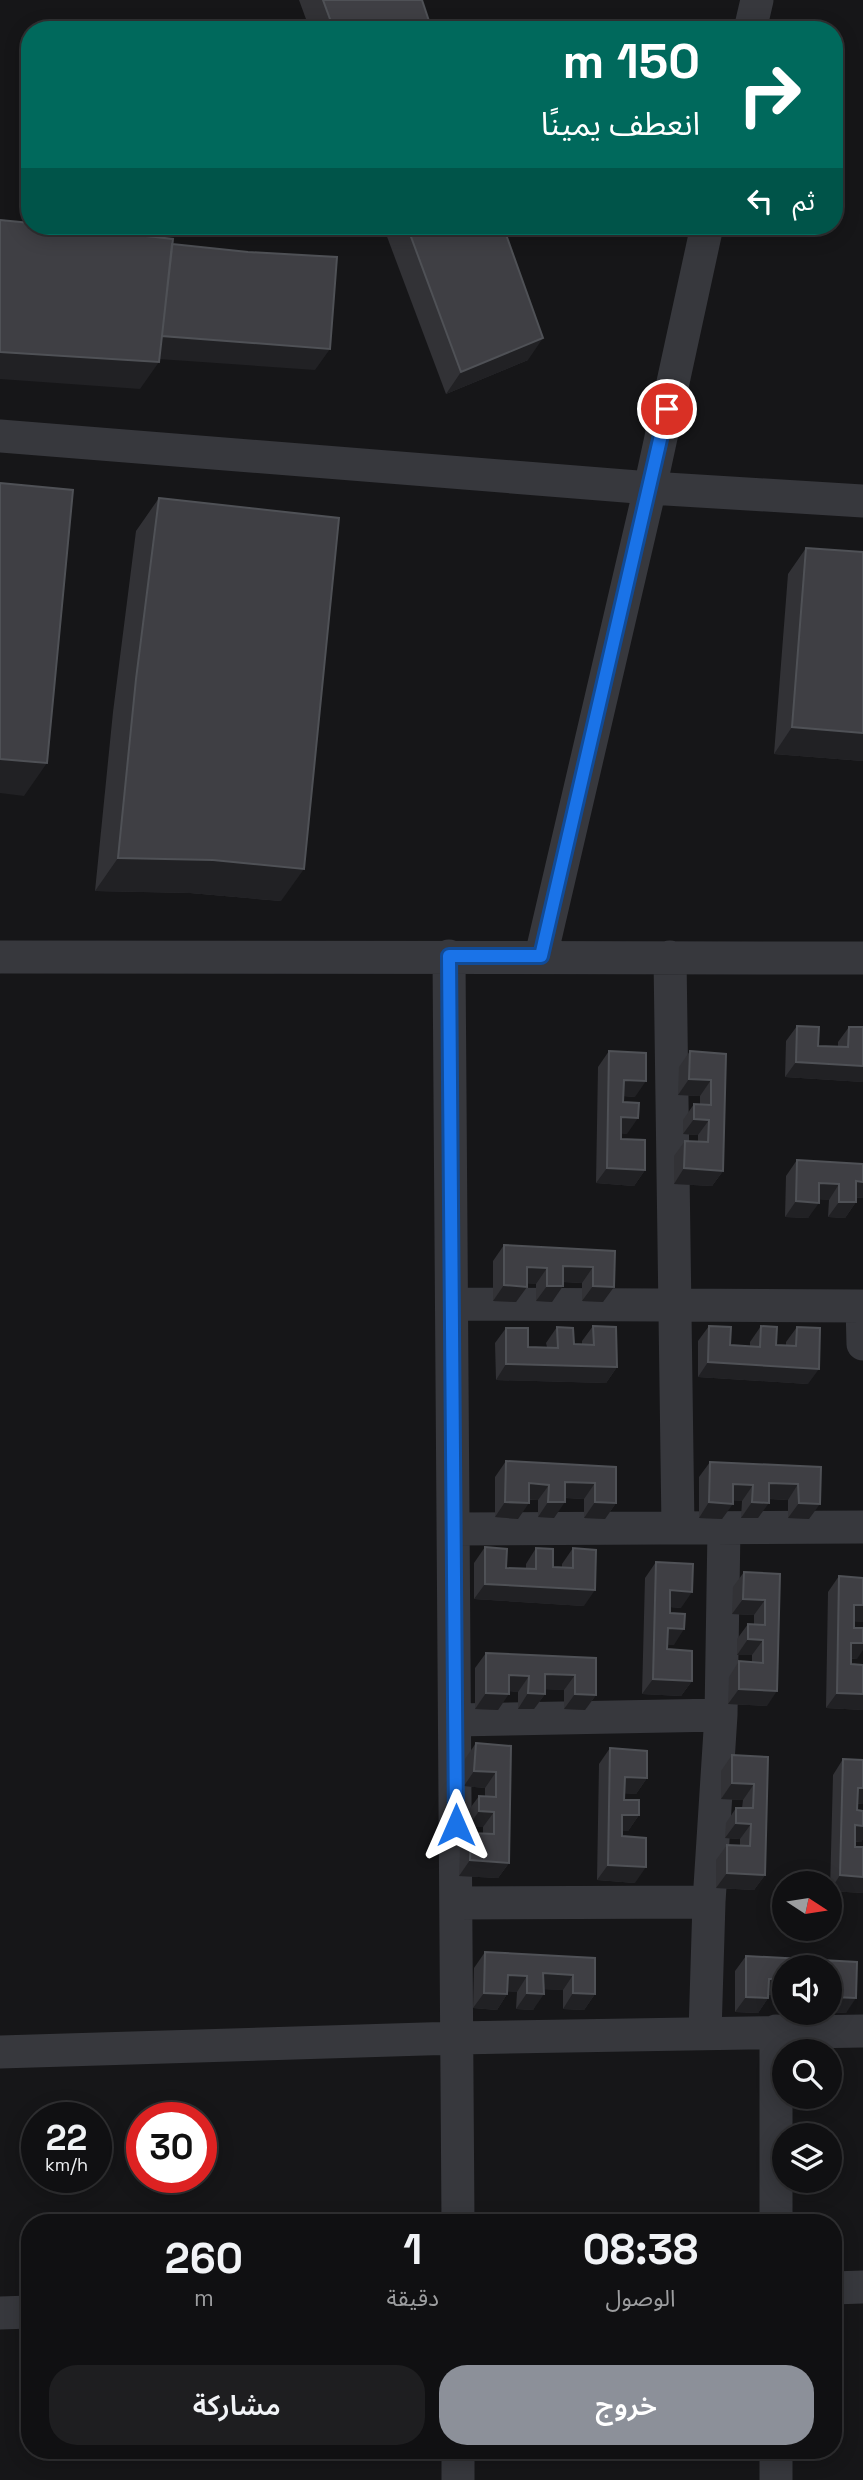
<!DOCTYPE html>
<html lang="ar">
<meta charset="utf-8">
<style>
:root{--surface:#101012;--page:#1e1e20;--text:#f1f3f6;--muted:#9c9d9f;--line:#303032;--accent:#8c9099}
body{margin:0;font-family:"Space Grotesk","Noto Sans Arabic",sans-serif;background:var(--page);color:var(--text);direction:rtl;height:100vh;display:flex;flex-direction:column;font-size:26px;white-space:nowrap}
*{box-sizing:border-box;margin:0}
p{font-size:23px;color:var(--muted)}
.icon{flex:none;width:38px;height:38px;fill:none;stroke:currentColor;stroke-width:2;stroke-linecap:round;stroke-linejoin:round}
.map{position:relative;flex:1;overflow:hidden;direction:ltr}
.panel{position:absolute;left:21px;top:2214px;width:821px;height:245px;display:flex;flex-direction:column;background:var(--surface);border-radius:28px;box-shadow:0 4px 18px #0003,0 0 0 2px var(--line);direction:rtl}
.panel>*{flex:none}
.top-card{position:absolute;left:21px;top:21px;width:822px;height:214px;border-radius:28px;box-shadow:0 4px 18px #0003,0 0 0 2px var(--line);direction:rtl;background:#00695c;color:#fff;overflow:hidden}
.needle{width:46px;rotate:102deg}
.controls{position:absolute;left:772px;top:1871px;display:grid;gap:14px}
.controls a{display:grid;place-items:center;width:70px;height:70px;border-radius:50%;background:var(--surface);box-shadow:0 4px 18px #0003,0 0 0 2px var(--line);font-size:35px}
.speed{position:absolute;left:21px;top:2102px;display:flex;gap:14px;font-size:35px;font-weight:700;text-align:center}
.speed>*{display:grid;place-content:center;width:91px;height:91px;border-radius:50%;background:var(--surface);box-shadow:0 4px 18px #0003,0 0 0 2px var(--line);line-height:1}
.speed small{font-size:18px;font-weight:400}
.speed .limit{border:10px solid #d22;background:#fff;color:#111}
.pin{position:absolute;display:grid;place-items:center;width:60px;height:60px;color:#fff;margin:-30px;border:4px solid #fff;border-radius:50%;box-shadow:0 2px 7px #0007}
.me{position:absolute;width:77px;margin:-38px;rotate:0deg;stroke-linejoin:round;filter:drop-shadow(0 0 5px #0008)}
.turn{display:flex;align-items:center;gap:24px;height:147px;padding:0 28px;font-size:32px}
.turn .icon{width:91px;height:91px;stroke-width:2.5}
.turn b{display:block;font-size:49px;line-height:60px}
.then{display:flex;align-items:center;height:66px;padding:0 28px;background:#0003;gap:14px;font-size:26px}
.eta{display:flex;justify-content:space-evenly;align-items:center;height:119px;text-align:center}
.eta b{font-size:42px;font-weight:600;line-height:49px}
.cta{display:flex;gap:14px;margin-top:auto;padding:14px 28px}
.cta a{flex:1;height:80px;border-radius:28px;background:var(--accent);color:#fff;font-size:28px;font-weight:600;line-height:80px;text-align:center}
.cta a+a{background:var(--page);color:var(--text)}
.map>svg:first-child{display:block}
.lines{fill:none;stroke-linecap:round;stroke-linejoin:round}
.minor{stroke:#37383d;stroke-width:33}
.wall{fill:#323236}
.shaded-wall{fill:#212124}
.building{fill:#3f3f44;stroke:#4f5156;stroke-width:2}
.route-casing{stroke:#114b97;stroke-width:18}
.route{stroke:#1a73e8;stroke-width:12}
</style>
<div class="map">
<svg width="863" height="2480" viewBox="0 0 863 2480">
<rect width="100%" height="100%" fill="#161618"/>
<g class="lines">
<path class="minor" d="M750 30 757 0
M0 436 650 488 863 501
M449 956 458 2222
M541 956 650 488 707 226
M0 957 863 958
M670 957 678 1528
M452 1304 863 1306
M862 1306 863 1344
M453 1529 863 1527
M455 1720 721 1715
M456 1903 709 1902
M776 2031V2222
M705 2033 709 1902 721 1715 724 1528
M0 2052 457 2038 863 2031
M833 2288 863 2287
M0 2313 30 2312
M776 2450V2480
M458 2480V2450"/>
</g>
<path class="wall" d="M299 0H422L432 30H310Z
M383 226H503L528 360 446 394Z
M159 498 281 901 190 893 95 891 113 712 136 531Z
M806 548 863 552V761L774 754 788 574Z
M797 1026 818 1046 838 1047V1042L849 1027 863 1082 785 1077 786 1041Z
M609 1051 635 1097 623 1096 627 1134 621 1133V1139L645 1170 634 1186 596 1183 598 1067Z
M690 1051 726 1054 723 1171 712 1186 674 1184V1156L685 1141 698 1142V1135L683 1134V1120L694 1104H700V1096L678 1095 679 1067Z
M797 1160 863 1164V1198H856V1202L845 1218 828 1217 829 1200 819 1199 808 1218 785 1217 786 1176Z
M504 1245 615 1251 603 1302 582 1301V1283L563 1282 552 1302 536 1301V1284L527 1283 516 1302 493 1301V1261Z
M593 1326 617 1367 606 1383 496 1380 495 1343 506 1328 528 1347H547L546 1343 557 1327 574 1344 582 1345V1341Z
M709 1326 730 1345 750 1347V1342L761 1326 776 1345H786V1342L797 1327 808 1384 698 1377V1341Z
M506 1461 616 1467V1503L605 1519 584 1518V1499L565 1498 554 1518 538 1517V1500H529L518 1519 495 1517V1477Z
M710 1462 821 1467 809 1519 788 1518V1500L769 1499 758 1518H741L742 1501 733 1500 722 1519 699 1518V1477Z
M485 1547 506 1568 526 1569V1564L536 1548 553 1567H562V1564L573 1548 584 1606 474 1599V1563Z
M656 1562 681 1608 670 1607 674 1645 667 1644V1649L692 1681 681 1696 642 1694 645 1578Z
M744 1572 780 1574 767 1706 728 1704 729 1677 739 1661 752 1662V1655H737V1639L748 1624H754V1615L732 1614 733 1587Z
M839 1576 863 1622 854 1621 857 1659H851V1664L863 1665V1710L826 1708 828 1592Z
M486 1653 596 1658V1695L585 1710 564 1709V1690L545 1689V1694L534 1709H518V1692L509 1691 498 1710 475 1709V1668Z
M476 1743 511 1746 509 1863 498 1878 459 1876 460 1849 471 1833 483 1834V1827H468V1811L479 1796H485V1788L464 1786 465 1759Z
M610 1748 647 1778 636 1794 624 1793V1800L639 1815 628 1831 622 1830V1836L635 1883 597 1880 599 1764Z
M732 1755 768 1757 765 1875 754 1890 716 1888V1860L727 1845H740V1839L725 1838 726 1823 736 1808H742L743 1800 721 1799V1771Z
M843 1759 863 1760V1804H858L857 1810 863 1811V1839L861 1842H855V1847H863V1893L830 1891 833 1775Z
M485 1952 595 1958V1994L584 2010 563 2009V1990L544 1989 533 2010 516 2009 517 1992 507 1991V1994L497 2010 473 2008 474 1968Z
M746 1956 857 1962 846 2013 830 2012V1967H784V2012L794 2013 778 2012V1995H769L768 1998 758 2013 735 2012V1971Z"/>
<path class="shaded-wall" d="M159 336 330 349 315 370 144 358Z
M543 338 528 360 446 394 461 372Z
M0 352 159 362 140 389 0 379Z
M792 727 863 733V761L774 754Z
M0 759 47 763 24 796 0 793Z
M118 858 213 860 304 869 281 901 190 893 95 891Z
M796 1062 863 1066V1082L785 1077Z
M689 1079 711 1080 700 1096 678 1095Z
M624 1080 646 1081 635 1097 613 1095Z
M621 1117 638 1118 627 1134 611 1133Z
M694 1119 709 1120 698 1135 683 1134Z
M607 1168 645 1170 634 1186 596 1183Z
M684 1168 723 1171 712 1186 674 1184Z
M856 1181 863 1182V1198L845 1197Z
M819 1183 839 1184 829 1200 809 1199Z
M796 1201 819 1203 808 1218 785 1217Z
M839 1202H856L845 1218 828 1217Z
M563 1266 593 1267 582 1283 552 1281Z
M527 1267 547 1268 536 1284 516 1283Z
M504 1285 527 1287 516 1302 493 1301Z
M547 1286H563L552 1302 536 1301Z
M593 1286 614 1287 603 1302 582 1301Z
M708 1362 819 1369 808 1384 698 1377Z
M506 1364 617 1367 606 1383 496 1380Z
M565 1482 595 1483 584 1499 555 1497Z
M529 1483 549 1485 538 1500 518 1499Z
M769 1483 798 1484 788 1500 758 1498Z
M733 1484 753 1485 742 1501 722 1500Z
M505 1502 529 1503 518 1519 495 1517Z
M548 1502H565L554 1518 538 1517Z
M595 1502 616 1503 605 1519 584 1518Z
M709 1502 733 1504 722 1519 699 1518Z
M752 1502 769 1503 758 1518H741Z
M799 1503 820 1504 809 1519 788 1518Z
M485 1584 595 1590 584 1606 474 1599Z
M670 1590 692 1592 681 1608 660 1606Z
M743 1599 765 1600 754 1615 732 1614Z
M854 1605H863V1622L843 1621Z
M668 1628 684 1629 674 1645 657 1644Z
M748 1639 763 1640 752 1655H737Z
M851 1643H863V1650L857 1659 841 1658Z
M545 1674 575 1675 564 1690 534 1689Z
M509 1675 529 1676 518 1692 498 1690Z
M653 1679 692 1681 681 1696 642 1694Z
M739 1689 777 1691 767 1706 728 1704Z
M486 1693 509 1694 498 1710 475 1709Z
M528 1693 545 1694 534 1709H518Z
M837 1693 863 1694V1710L826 1708Z
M575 1694 596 1695 585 1710 564 1709Z
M474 1771 496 1772 485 1788 464 1786Z
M625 1777 647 1778 636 1794 614 1793Z
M732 1783 754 1784 743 1800 721 1799Z
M858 1788H863V1804L847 1803Z
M479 1811 494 1812 483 1827H468Z
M622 1815H639L628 1831 611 1830Z
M736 1823 751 1824 740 1839 725 1838Z
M855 1825 863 1826V1839L861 1842 845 1841Z
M470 1860 509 1863 498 1878 459 1876Z
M608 1865 646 1867 635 1883 597 1880Z
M727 1873 765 1875 754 1890 716 1888Z
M840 1875 863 1877V1893L830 1891Z
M543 1973 573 1975 563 1990 533 1989Z
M508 1975 527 1976 517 1992 497 1991Z
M830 1978 835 1979 830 1986Z
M769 1979H784V1986L778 1995 758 1994Z
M484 1993 507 1994 497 2010 473 2008Z
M527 1993 544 1994 533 2010 516 2009Z
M573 1993 595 1994 584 2010 563 2009Z
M746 1997 768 1998 758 2013 735 2012Z
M834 1997 856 1998 846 2013 825 2012H830V2004Z
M784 2004V2012H794V2013L778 2012Z"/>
<path class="building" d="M323 0H422L432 30H334Z
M0 220 30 223V226H55L173 239 159 362 0 352Z
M407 226H503L543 338 461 372Z
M172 244 248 252 337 257 330 349 162 336Z
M0 483 73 490 47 763 0 759Z
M159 498 339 518 304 869 213 860 118 858 136 679Z
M806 548 863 552V733L792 727Z
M797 1026 819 1027 818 1046 848 1047 849 1027H863V1066L796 1062Z
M609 1051 646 1053V1081L624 1080 623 1102 639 1103 638 1118 621 1117V1139L645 1140V1170L607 1168Z
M690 1051 726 1054 723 1171 684 1168 685 1141 708 1142 709 1120 694 1119V1104L711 1105V1080L689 1079Z
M797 1160 863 1164V1182L856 1181V1202H839V1184L819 1183V1203L796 1201Z
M504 1245 615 1251 614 1287 593 1286V1267L563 1266V1286H547V1268L527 1267V1287L504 1285Z
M593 1326 616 1327 617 1367 506 1364V1328H528V1347L558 1348 557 1327 573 1328 574 1344 594 1345Z
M709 1326 731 1327 730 1345 760 1347 761 1326 777 1327 776 1345 796 1346 797 1327 820 1328 819 1369 708 1362Z
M506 1461 616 1467V1503L595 1502V1483L565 1482V1502H548L549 1485 529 1483V1503L505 1502Z
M710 1462 821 1467 820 1504 799 1503 798 1484 769 1483V1503L752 1502 753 1485 733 1484V1504L709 1502Z
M485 1547 507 1549 506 1568 536 1569V1548L553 1549V1567L573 1568V1548L596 1550 595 1590 485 1584Z
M656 1562 693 1564 692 1592 670 1590V1613L685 1614 684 1629 668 1628 667 1649 692 1651V1681L653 1679Z
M744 1572 780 1574 777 1691 739 1689V1661L763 1663V1640L748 1639V1624L765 1625V1600L743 1599Z
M839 1576 863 1578V1605H854V1628H863V1643H851V1664L863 1665V1694L837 1693Z
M486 1653 596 1658V1695L575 1694V1675L545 1674V1694L528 1693 529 1676 509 1675V1694L486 1693Z
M476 1743 511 1746 509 1863 470 1860 471 1833 494 1834V1812L479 1811V1796L496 1797V1772L474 1771Z
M610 1748 647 1751V1778L625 1777 624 1800H639V1815H622V1836L646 1838V1867L608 1865Z
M732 1755 768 1757 765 1875 727 1873V1845L750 1846 751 1824 736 1823V1808H753L754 1784 732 1783Z
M843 1759 863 1760V1788H858L857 1810 863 1811V1826L855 1825V1847H863V1877L840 1875Z
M485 1952 595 1958V1994L573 1993V1975L543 1973 544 1994 527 1993V1976L508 1975 507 1994 484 1993Z
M746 1956 857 1962 856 1998 834 1997 835 1979 830 1978V1967H784V1979H769L768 1998 746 1997Z"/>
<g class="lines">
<g class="route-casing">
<path id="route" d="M456 1825 449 956H541L667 409"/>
</g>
<use href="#route" class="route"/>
</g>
</svg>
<div class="controls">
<a><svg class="needle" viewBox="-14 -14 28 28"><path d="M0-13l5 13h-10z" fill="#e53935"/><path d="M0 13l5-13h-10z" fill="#9c9d9f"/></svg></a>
<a><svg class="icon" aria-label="sound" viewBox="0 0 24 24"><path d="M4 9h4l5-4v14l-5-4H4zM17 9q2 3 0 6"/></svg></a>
<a><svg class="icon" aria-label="search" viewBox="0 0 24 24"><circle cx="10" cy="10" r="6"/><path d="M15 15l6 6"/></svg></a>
<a><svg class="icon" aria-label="layers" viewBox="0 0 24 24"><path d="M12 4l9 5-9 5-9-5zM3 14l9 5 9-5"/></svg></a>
</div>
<div class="speed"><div>22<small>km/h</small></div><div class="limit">30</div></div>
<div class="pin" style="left:667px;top:409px;background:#d93025"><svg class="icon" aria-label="arrive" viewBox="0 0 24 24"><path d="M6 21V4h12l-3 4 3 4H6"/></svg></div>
<svg class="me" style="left:456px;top:1825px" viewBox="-20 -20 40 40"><path d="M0-17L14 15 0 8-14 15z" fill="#1a73e8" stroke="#fff" stroke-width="4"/></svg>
<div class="top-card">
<div class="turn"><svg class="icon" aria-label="right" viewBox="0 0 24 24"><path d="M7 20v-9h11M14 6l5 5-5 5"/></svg><div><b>150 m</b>انعطف يمينًا</div></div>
<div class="then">ثم<svg class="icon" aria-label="left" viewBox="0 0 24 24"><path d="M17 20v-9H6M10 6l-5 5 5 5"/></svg></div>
</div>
<section class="panel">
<div class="eta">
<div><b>08:38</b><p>الوصول</p></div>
<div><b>1</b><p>دقيقة</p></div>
<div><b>260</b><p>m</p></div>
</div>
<div class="cta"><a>خروج</a><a>مشاركة</a></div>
</section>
</div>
